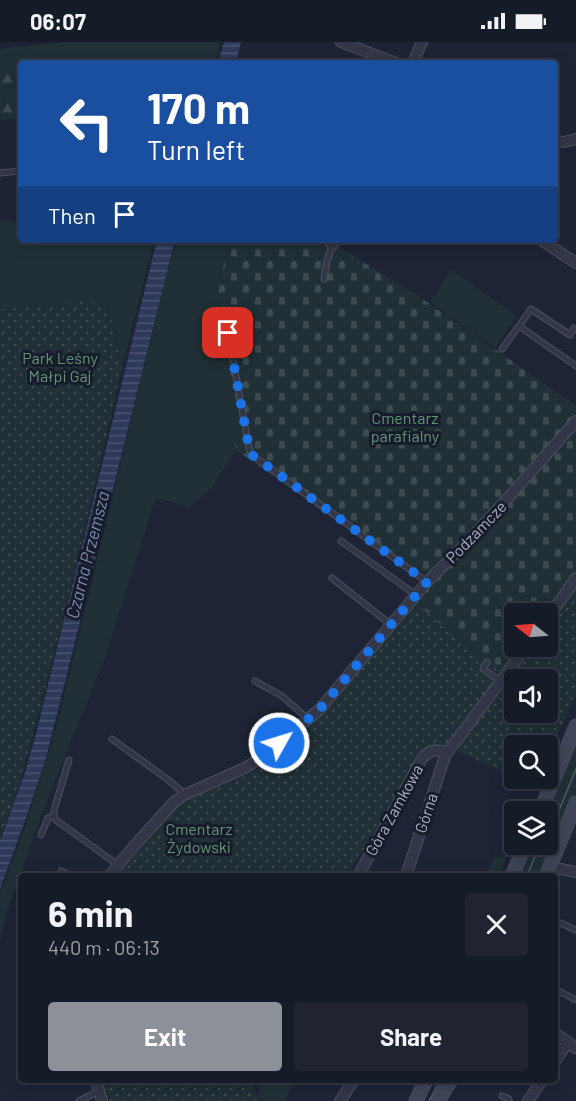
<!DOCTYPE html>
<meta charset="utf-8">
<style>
:root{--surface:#161b28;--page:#1f2430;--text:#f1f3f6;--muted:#9ea1a8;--line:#353945;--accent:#8c9099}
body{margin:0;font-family:Barlow,sans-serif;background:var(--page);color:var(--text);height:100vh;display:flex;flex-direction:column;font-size:22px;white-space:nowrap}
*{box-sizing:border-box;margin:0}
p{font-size:20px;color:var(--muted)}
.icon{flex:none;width:33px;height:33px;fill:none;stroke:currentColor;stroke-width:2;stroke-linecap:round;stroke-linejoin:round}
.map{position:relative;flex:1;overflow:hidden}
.drawer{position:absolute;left:18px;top:831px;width:540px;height:210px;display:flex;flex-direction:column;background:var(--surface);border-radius:6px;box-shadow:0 3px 15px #0003,0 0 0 2px var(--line)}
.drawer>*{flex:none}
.guide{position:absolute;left:18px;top:18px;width:540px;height:183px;border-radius:6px;box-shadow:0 3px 15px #0003,0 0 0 2px var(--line);background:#1a4fa0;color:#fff;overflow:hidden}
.needle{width:39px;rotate:287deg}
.fabs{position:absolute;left:504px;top:561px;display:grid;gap:12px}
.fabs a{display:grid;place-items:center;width:54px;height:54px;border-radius:6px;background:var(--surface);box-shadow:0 3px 15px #0003,0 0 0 2px var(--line);font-size:30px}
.pin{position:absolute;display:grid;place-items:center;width:51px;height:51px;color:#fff;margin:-26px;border-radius:12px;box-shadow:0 3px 9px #0006}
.me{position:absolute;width:66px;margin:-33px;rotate:51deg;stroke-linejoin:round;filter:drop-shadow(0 0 4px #0008)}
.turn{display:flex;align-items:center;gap:21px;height:126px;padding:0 30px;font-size:27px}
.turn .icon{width:78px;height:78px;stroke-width:2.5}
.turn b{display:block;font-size:42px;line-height:51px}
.then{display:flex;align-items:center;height:57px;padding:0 30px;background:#0003;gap:12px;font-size:22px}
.round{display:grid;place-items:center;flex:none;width:63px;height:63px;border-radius:6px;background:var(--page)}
.summary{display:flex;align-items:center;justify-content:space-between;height:102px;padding:0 30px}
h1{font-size:36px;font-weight:700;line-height:45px}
.action{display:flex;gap:12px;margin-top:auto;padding:12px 30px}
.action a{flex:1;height:69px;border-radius:6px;background:var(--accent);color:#fff;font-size:24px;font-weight:700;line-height:69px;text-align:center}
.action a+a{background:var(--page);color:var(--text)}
.status{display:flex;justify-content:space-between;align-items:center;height:42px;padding:0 30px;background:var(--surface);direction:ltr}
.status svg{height:16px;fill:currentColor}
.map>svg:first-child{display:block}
.grass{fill:#203036}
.forest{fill:url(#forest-firs)}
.cemetery{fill:url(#cemetery-stones)}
.park{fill:url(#park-dots);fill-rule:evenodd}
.water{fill:url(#water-rules)}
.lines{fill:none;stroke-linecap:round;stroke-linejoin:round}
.lane-casing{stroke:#4c5161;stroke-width:7}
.street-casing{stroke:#4c5161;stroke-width:12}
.secondary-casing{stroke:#4c5161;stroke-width:15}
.lane{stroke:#323646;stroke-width:5}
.street{stroke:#323646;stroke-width:10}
.secondary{stroke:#404559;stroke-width:14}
.tram{stroke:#53596d;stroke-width:1.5}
.route{stroke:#1a73e8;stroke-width:10;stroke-dasharray:0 18}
.labels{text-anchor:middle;stroke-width:6;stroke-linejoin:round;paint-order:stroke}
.park-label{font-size:16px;fill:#639477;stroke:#171c2a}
.street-label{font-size:16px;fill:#abb0c3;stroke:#171c2a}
.water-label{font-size:18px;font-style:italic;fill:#7a88b2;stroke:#171c2a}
</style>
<div class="status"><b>06:07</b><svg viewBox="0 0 49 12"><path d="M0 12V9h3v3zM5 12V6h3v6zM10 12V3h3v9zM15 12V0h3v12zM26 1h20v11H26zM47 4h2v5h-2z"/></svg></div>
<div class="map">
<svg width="576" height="1059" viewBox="0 0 576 1059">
<defs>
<pattern id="forest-firs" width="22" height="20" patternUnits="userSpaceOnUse" patternTransform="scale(1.5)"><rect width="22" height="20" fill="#203036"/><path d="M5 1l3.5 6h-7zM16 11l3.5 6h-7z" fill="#3e4b51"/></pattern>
<pattern id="cemetery-stones" width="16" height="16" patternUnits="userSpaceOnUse" patternTransform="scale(1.5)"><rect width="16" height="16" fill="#203036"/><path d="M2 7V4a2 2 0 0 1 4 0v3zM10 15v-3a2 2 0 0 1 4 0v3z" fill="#3e4b51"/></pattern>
<pattern id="park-dots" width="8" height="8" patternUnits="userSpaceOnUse" patternTransform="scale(1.5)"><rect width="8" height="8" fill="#203036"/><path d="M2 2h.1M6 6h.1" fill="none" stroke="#3e4b51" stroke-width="1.8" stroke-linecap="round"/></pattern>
<pattern id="water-rules" width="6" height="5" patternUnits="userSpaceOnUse" patternTransform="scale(1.5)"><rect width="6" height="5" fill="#2f3a5b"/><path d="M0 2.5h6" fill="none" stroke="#4a5471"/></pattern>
</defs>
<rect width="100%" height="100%" fill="#1e2435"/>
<path class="grass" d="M63 0H221L215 21H21V28L0 29V7Z
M21 178V198H154L122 326 108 264 83 259 49 264 0 267V179Z
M177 198H232L218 240 220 276 245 403 236 404V408L213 444 189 466 156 455 105 615 41 774 6 872 0 899V852L25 785 58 680 166 235Z
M451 228 517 274 495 306 430 260Z
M576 695V750L540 834H522L534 803 548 802V770Z
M514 790V797L499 834H485L495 814 503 816Z
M263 1038H293L286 1059H263L258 1053Z"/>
<path class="forest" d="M21 28V77L0 78V29Z"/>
<path class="cemetery" d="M232 198H317L341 207 414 251 576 364V375L482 480 479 478 428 531 421 530 416 535 236 408V403H245L220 276 218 240Z
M576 385V534L548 572H514V604L524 605 504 632 457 597 415 560Z"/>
<path class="park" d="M83 259 108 264 122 326 74 533 40 666 18 748 0 796V267L49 264Z
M576 545V651L548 716V704H514V734L459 710 456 705 531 605 548 604V583ZM514 638H548V670H514Z
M415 560 457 597 504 632 448 702 428 704 347 834H118L125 824 175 767 188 758 254 730 333 661Z
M102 1038H257L253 1049 261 1059H109Z"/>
<path class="water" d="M224 0H241L236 21H218Z
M157 198H175L46 716 27 773 0 847V799L25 731 36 692Z"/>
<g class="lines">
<g class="lane-casing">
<path id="lane" d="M0 131 21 129
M324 237 327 219 332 204
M224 268 249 406 252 413 427 540
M519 284 531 267 570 293 574 286
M502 307 519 284 576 324
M341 499 416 553
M332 536 390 582
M487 620 483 627 500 639
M255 639 282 654 308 677
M112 697 167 737 180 748 184 753
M69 718 54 768V774L56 778 118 823
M41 793 48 776 54 774
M61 829 72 834
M558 880 576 888
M555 947 574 957
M502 1054 509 1057
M79 1059 99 1049"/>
</g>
<g class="street-casing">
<path id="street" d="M341 0 396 21
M413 21 422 0
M555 99 564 100 576 97
M541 198 576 221
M332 203 337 198
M548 576 576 536
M548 829 561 827 576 830
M109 834 134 804 174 760 184 753 247 725 264 713 319 668 427 540 468 499 508 456 576 379
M358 834 422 717C431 706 435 708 448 710
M406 834 445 714 527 604
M555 991 576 1006
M555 1019 568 1000
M96 1038 102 1059
M340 1059 354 1038
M528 1059 542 1038"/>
</g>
<g class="secondary-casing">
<path id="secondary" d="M540 770 576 684
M512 834 526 802
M546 834 576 761
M416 1059 426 1038
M438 1059 451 1038"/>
</g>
<use href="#lane" class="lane"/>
<use href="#street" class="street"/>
<use href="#secondary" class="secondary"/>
<path class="tram" d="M548 795 576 727
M527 834 540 802
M429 1059 440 1038"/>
</g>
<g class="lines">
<path class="route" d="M228 291 249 406 252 413 427 540 319 668 279 701"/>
</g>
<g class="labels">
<g class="park-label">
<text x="60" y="322">Park Leśny<tspan x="60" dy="18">Małpi Gaj</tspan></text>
<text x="405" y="382">Cmentarz<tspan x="405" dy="18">parafialny</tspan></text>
<text x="199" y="793">Cmentarz<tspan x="199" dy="18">Żydowski</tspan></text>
</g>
<g class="street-label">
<text transform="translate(476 490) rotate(-46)" y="6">Podzamcze</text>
<text transform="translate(394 768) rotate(-61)" y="6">Góra Zamkowa</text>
<text transform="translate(426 771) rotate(-72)" y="6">Górna</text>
</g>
<g class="water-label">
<text transform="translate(88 513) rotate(-76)" y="6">Czarna Przemsza</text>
</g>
</g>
</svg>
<div class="fabs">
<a><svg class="needle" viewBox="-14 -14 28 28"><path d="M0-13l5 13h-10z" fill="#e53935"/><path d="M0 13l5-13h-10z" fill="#9ea1a8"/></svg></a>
<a><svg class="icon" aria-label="sound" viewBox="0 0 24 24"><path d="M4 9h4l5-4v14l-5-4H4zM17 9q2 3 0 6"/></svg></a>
<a><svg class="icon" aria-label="search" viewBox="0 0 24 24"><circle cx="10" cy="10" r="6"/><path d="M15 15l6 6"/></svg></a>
<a><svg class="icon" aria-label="layers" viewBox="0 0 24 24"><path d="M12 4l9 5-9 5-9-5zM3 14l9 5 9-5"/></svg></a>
</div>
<div class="pin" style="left:228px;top:291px;background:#d93025"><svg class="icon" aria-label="arrive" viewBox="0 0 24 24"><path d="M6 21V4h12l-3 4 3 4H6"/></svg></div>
<svg class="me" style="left:279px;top:701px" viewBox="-20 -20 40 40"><circle r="17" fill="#1a73e8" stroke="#fff" stroke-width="3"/><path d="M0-11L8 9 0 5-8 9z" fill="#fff"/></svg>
<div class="guide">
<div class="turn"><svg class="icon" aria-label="left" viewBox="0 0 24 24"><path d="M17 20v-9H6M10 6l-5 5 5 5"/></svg><div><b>170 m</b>Turn left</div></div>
<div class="then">Then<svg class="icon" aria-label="arrive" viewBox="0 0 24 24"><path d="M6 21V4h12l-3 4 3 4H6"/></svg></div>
</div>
<section class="drawer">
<div class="summary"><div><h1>6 min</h1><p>440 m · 06:13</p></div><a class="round"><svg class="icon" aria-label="close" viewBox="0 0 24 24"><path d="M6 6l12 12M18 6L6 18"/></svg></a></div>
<div class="action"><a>Exit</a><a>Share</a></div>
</section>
</div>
